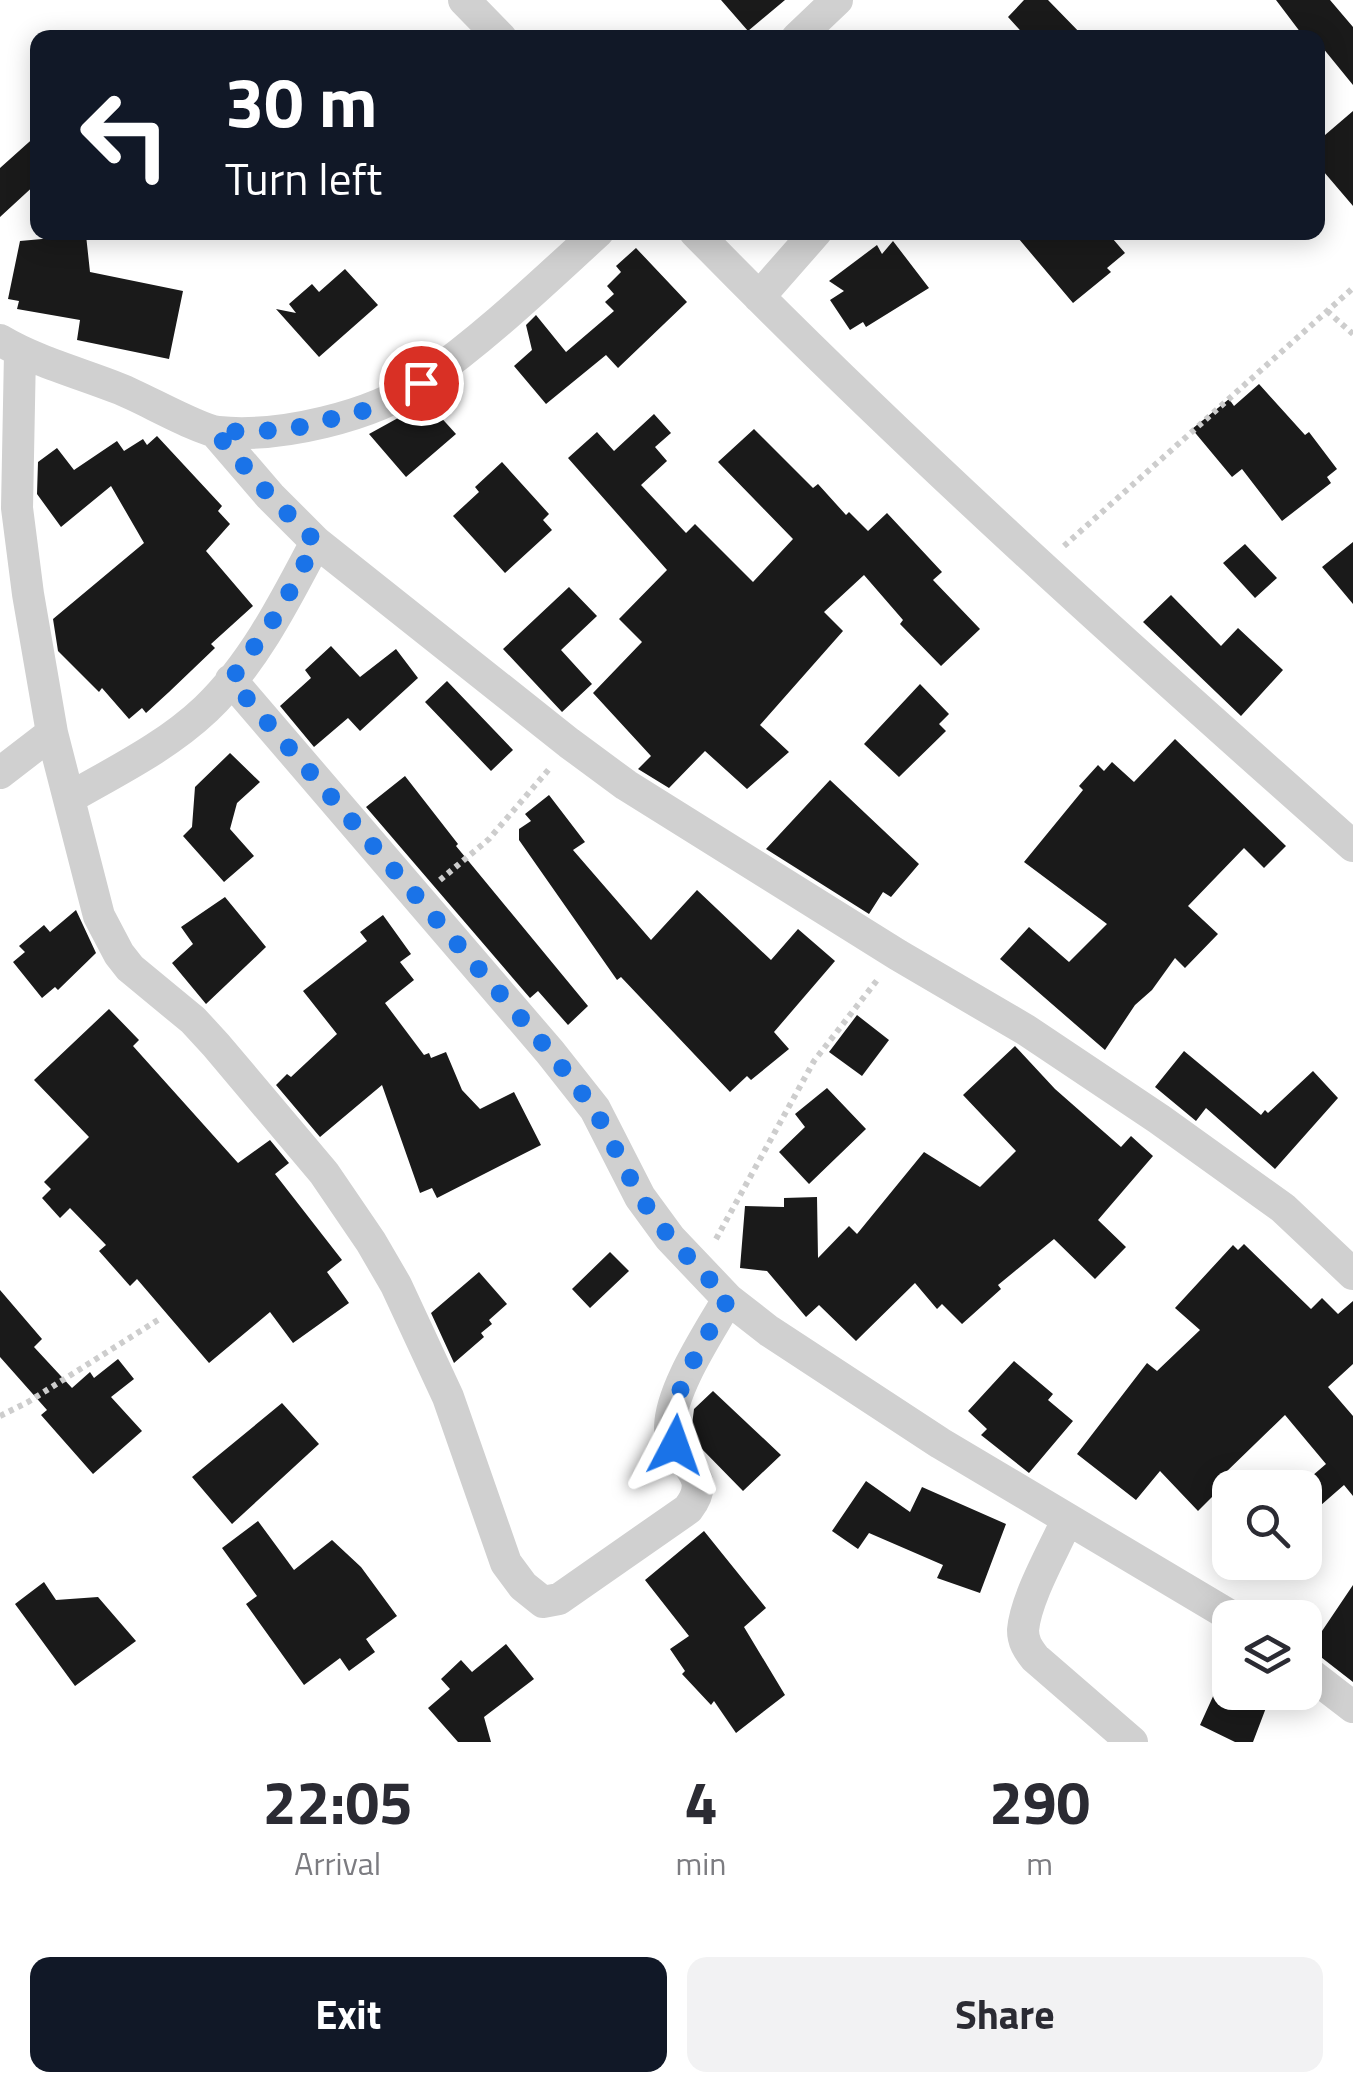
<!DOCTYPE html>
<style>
:root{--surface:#fff;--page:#f2f2f3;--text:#2b2b33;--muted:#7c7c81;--accent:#111827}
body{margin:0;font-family:"Titillium Web",sans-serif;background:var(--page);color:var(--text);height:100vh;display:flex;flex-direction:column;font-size:38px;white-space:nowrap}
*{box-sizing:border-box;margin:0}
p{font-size:32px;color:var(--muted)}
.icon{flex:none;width:55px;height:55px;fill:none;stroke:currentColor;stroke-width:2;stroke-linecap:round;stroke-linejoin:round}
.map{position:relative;height:1742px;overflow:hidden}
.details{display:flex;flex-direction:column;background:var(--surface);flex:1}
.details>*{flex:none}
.banner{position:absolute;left:30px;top:30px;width:1295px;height:210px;border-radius:20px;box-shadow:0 5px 25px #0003;background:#111827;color:#fff;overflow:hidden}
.tools{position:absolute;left:1212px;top:1470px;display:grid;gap:20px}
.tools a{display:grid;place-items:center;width:110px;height:110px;border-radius:20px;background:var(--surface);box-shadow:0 5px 25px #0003;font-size:50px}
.pin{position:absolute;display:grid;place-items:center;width:85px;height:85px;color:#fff;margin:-42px;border:5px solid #fff;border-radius:50%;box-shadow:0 2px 10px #0007}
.me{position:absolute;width:110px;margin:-55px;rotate:4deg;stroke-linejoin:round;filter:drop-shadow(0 0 8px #0008)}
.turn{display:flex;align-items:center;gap:35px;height:210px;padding:0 30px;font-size:45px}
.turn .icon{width:130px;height:130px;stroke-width:2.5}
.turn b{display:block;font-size:70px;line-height:85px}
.eta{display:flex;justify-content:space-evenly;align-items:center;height:170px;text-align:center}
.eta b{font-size:60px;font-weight:700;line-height:70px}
.cta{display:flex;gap:20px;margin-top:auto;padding:20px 30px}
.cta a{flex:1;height:115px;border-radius:20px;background:var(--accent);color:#fff;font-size:40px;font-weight:700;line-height:115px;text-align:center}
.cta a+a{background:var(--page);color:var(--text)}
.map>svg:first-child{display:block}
.building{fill:#1a1a1a}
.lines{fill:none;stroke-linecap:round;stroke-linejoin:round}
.path{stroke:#cdcdcd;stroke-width:6;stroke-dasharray:5 5;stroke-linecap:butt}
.minor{stroke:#d0d0d0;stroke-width:32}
.route{stroke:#1a73e8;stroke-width:18;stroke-dasharray:0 32.4}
</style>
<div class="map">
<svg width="1353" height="1742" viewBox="0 0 1353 1742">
<rect width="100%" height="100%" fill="#fff"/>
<path class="building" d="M721 0H785L748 31Z
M1024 0H1048L1085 38H1027L1008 17Z
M1276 0H1330L1353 27V85L1318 42V38L1309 33 1304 37Z
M1353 111V206L1318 165V141Z
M38 134V182L0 217V168Z
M1013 232H1107L1125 253 1107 268 1111 272 1073 303Z
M86 235 90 272 183 291 169 359 77 340 80 320 17 309 19 301 8 299 20 241Z
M893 241 929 288 866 327 863 322 850 330 830 300 844 291 829 281 877 245 882 254Z
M636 248 687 302 618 368 606 355 546 404 514 366 532 350 526 325 536 315 566 352 614 311 605 302 614 294 607 286 621 272 616 266Z
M345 269 378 305 319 357 276 309 296 313 289 304 312 284 319 292Z
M1259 384 1305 435 1309 432 1337 469 1327 477 1331 483 1282 521 1242 469 1232 477 1192 429 1229 399 1234 406Z
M427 402 456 434 406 477 369 434Z
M654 414 671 433 655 447 667 461 641 485 686 533 695 524 753 582 793 539 718 462 754 429 813 488 818 484 846 515 849 512 868 531 887 513 942 572 933 580 980 629 941 666 900 624 903 620 864 575 824 612 843 631 760 725 789 752 747 789 705 751 669 788 638 769 651 756 593 693 642 642 619 619 667 570 568 458 597 432 614 451Z
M157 436 222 506 218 511 230 524 206 551 253 606 211 644 215 648 169 692 146 713 142 708 129 719 102 688 99 692 58 651 53 619 144 543 111 486 61 527 37 494 38 462 57 448 74 470 117 441 124 451 143 439 147 445Z
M502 462 549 514 543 520 552 530 505 573 453 516 479 492 475 487Z
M1353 542V604L1322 567Z
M1245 544 1277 578 1255 598 1223 563Z
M569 587 597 616 561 650 592 684 562 712 503 649Z
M1171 595 1221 646 1238 628 1283 670 1241 716 1143 622Z
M331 646 360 677 396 649 418 678 360 731 348 718 314 747 280 706 311 678 305 670Z
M447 681 513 750 491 771 425 702Z
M920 684 949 714 939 724 946 731 899 777 864 744Z
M1175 739 1286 846 1264 868 1244 848 1188 906 1218 934 1185 968 1175 958 1152 990 1135 1005 1105 1050 1000 959 1029 927 1069 962 1107 924 1024 862 1083 790 1079 786 1098 765 1104 771 1112 762 1134 782Z
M230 753 260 782 237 803 230 829 254 856 224 882 183 836 192 827 195 787Z
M405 776 458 844 456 846 588 1006 568 1025 538 991 530 998 366 807Z
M830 780 919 864 891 897 883 892 869 914 766 849Z
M549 795 585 842 573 850 651 940 697 890 771 960 798 929 835 961 774 1032 789 1049 751 1080 747 1076 730 1092 621 977 617 980 519 840V829L531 821 525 814Z
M225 897 266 947 206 1004 172 963 193 944 181 927Z
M76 910 96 953 58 990 55 987 42 998 13 962 25 952 19 946 44 925 50 932Z
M383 915 411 954 400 962 414 980 385 1003 424 1055 429 1053 431 1058 446 1052 462 1090 480 1109 514 1092 541 1145 437 1198 432 1188 420 1193 382 1085 320 1137 276 1085 287 1074 291 1077 337 1034 303 991 367 941 360 932Z
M109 1009 139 1040 133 1046 238 1163 270 1140 289 1163 275 1174 342 1260 327 1272 349 1303 293 1343 270 1312 209 1363 137 1279 130 1286 99 1251 106 1245 70 1208 60 1218 42 1198 51 1189 44 1182 89 1137 34 1080Z
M857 1015 889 1040 862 1076 829 1052Z
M1015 1046 1055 1089 1121 1147 1131 1136 1153 1156 1098 1220 1126 1247 1095 1279 1054 1239 998 1285 1001 1289 962 1324 942 1304 937 1309 915 1283 856 1341 819 1305 806 1317 767 1271 740 1268 745 1206 784 1207V1198L817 1197 818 1258 849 1226 857 1234 924 1152 980 1187 1016 1151 963 1095Z
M1184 1051 1261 1115 1265 1110 1268 1113 1313 1071 1338 1098 1275 1169 1206 1108 1196 1121 1155 1087Z
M827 1088 866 1129 809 1184 779 1152 805 1127 795 1114Z
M1244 1244 1311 1309 1322 1298 1338 1314 1353 1301V1364L1328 1387 1353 1416V1496L1344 1485 1305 1519V1482L1326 1464 1285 1415 1222 1476 1228 1481 1198 1511 1160 1471 1136 1500 1077 1454 1147 1363 1157 1371 1200 1330 1175 1308 1233 1245 1238 1250Z
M610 1252 629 1271 590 1308 572 1289Z
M479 1272 507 1304 489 1320 492 1324 481 1333 484 1337 454 1363 431 1313Z
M0 1290 42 1339 34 1347 72 1388 90 1372 94 1378 118 1359 134 1379 111 1397 142 1431 93 1474 41 1415 47 1410 0 1357Z
M1014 1361 1053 1394 1048 1400 1073 1421 1029 1473 981 1435 987 1429 968 1411Z
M713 1391 781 1455 743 1491 699 1446 691 1433 694 1409Z
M282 1403 319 1444 232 1524 192 1477Z
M866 1481 910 1512 922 1487 1006 1524 980 1593 937 1578 943 1565 869 1533 858 1549 832 1531Z
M258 1521 294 1570 332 1540 361 1567 397 1616 366 1639 375 1652 349 1671 340 1658 304 1685 246 1604 257 1596 222 1548Z
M704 1531 766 1608 744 1627 785 1695 736 1733 714 1701 711 1705 682 1674 685 1671 670 1649 689 1636 645 1580Z
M44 1582 56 1600 98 1597 136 1641 75 1686 15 1604Z
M1353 1585V1682L1317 1654 1305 1650V1621L1322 1631Z
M506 1644 534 1679 484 1717 491 1742H458L428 1708 450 1689 441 1679 461 1660 472 1672Z
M1215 1692H1272L1253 1742H1235L1200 1725Z"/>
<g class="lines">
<path class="path" d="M1327 311 1353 334
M1064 546 1353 288
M440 880 489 839 550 768
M716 1239 814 1061 878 979
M0 1416 28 1402 161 1318"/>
<path class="minor" d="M464 0 501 38
M797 38 837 0
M695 232C905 447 1128 647 1353 846
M759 297 816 232
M0 340C37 362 80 373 120 389 143 398 199 430 218 432 279 438 372 417 423 381 485 338 542 283 598 232
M20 352 17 508 28 594 52 733 99 916 119 954 130 968 193 1020 216 1045 324 1173 371 1242 396 1285 448 1397 506 1563 523 1586 543 1602 559 1599 688 1509C718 1470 669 1463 670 1427 671 1388 709 1333 728 1299
M215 432 270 496 316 542 569 743 626 785 898 955 1026 1030 1159 1119 1283 1208 1353 1274
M231 680 550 1052 595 1109 640 1197 670 1238 728 1299 769 1331 940 1443 1234 1618
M0 773 52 733
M71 797C118 770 167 746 206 709 254 663 286 599 316 542
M1067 1520C1054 1550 1026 1597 1023 1630 1023 1642 1028 1649 1035 1658L1132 1742
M1305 1670 1353 1707"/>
</g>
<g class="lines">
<path class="route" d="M421 383 366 410 288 430 215 432 270 496 316 542 280 610 231 680 550 1052 595 1110 640 1197 670 1238 728 1299C707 1338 662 1401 675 1445"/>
</g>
</svg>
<div class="tools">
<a><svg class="icon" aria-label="search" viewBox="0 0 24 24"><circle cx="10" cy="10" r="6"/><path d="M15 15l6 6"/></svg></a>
<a><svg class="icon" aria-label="layers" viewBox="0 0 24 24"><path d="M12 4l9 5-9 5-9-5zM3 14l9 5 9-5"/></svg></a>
</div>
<div class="pin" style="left:421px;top:383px;background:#d93025"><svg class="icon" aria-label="arrive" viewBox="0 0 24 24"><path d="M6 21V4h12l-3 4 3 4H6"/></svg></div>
<svg class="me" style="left:675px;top:1445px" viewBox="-20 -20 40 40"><path d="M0-17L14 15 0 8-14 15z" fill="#1a73e8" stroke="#fff" stroke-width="4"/></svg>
<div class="banner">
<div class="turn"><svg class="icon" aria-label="left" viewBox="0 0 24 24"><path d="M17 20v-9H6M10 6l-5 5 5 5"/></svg><div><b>30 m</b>Turn left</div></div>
</div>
</div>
<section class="details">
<div class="eta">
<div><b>22:05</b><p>Arrival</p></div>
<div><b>4</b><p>min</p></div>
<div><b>290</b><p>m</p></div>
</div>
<div class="cta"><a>Exit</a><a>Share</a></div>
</section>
